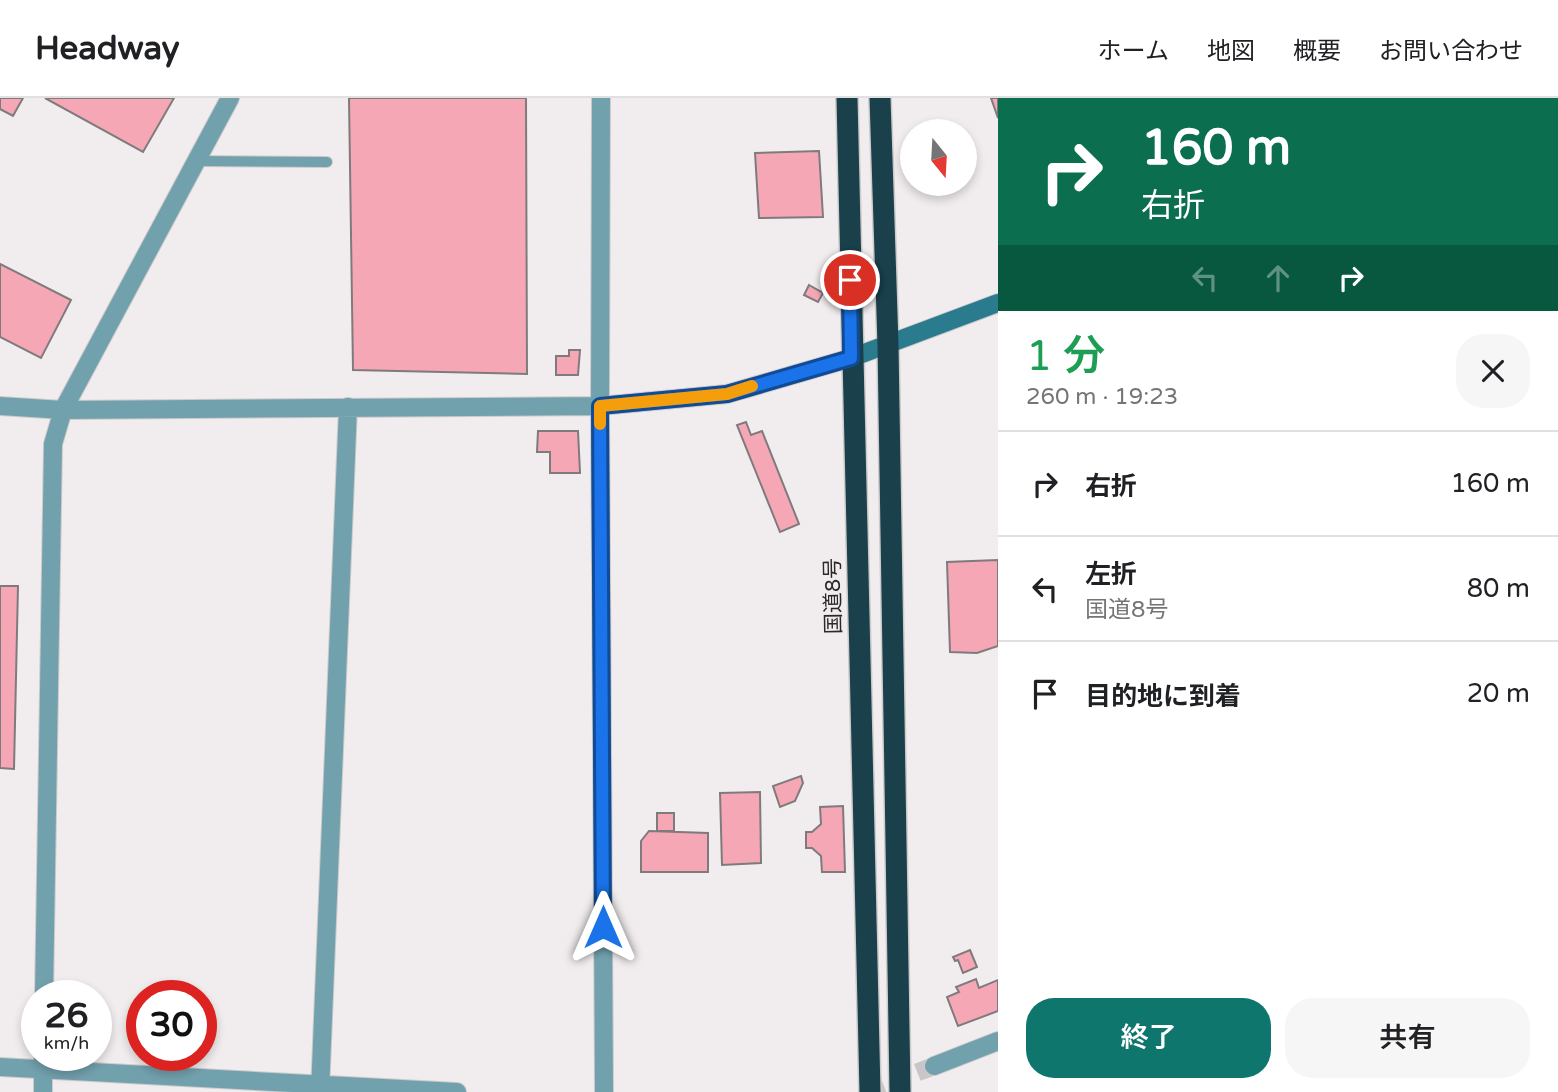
<!DOCTYPE html>
<html lang="ja">
<meta charset="utf-8">
<style>
:root{--surface:#fff;--page:#f6f6f6;--text:#202124;--muted:#757577;--line:#e0e0e0;--accent:#0f766e}
body{margin:0;font-family:"Varela Round","Noto Sans JP",sans-serif;background:var(--page);color:var(--text);height:100vh;display:flex;flex-direction:column;font-size:26px;white-space:nowrap}
*{box-sizing:border-box;margin:0}
p{font-size:23px;color:var(--muted)}
.icon{flex:none;width:38px;height:38px;fill:none;stroke:currentColor;stroke-width:2;stroke-linecap:round;stroke-linejoin:round}
.map{position:relative;flex:1;overflow:hidden}
.sheet{display:flex;flex-direction:column;background:var(--surface);width:560px}
.sheet>*{flex:none}
.guide{background:#0b6e4f;color:#fff;overflow:hidden}
.needle{width:46px;rotate:162deg}
.fabs{position:absolute;left:900px;top:21px;display:grid;gap:14px}
.fabs a{display:grid;place-items:center;width:77px;height:77px;border-radius:50%;background:var(--surface);box-shadow:0 4px 10px #0003;font-size:35px}
.speed{position:absolute;left:21px;top:882px;display:flex;gap:14px;font-size:35px;font-weight:700;text-align:center}
.speed>*{display:grid;place-content:center;width:91px;height:91px;border-radius:50%;background:var(--surface);box-shadow:0 4px 10px #0003;line-height:1}
.speed small{font-size:18px;font-weight:400}
.speed .limit{border:10px solid #d22;background:#fff;color:#111}
.pin{position:absolute;display:grid;place-items:center;width:60px;height:60px;color:#fff;margin:-30px;border:4px solid #fff;border-radius:50%;box-shadow:0 2px 7px #0007}
.me{position:absolute;width:77px;margin:-38px;rotate:0deg;stroke-linejoin:round;filter:drop-shadow(0 0 5px #0008)}
.turn{display:flex;align-items:center;gap:24px;height:147px;padding:0 28px;font-size:32px}
.turn .icon{width:91px;height:91px;stroke-width:2.5}
.turn b{display:block;font-size:49px;line-height:60px}
.lanes{display:flex;align-items:center;height:66px;padding:0 28px;background:#0003;justify-content:center;gap:35px;direction:ltr}
.lanes .off{opacity:.35}
.round{display:grid;place-items:center;flex:none;width:74px;height:74px;border-radius:28px;background:var(--page)}
.summary{display:flex;align-items:center;justify-content:space-between;height:119px;padding:0 28px}
h1{font-size:42px;font-weight:600;line-height:52px;color:#1e9e55}
.button{display:flex;gap:14px;margin-top:auto;padding:14px 28px}
.button a{flex:1;height:80px;border-radius:28px;background:var(--accent);color:#fff;font-size:28px;font-weight:600;line-height:80px;text-align:center}
.button a+a{background:var(--page);color:var(--text)}
ul{padding:0;list-style:none}
li{display:flex;align-items:center;gap:21px;height:105px;padding:0 28px;border-top:2px solid var(--line)}
li div{flex:1}
li b{display:block;font-size:26px}
li em{font-style:normal}
header{display:flex;align-items:center;gap:42px;box-sizing:border-box;height:98px;padding:0 35px;background:var(--surface);border-bottom:2px solid var(--line)}
header strong{font-size:33px}
nav{display:flex;gap:38px;margin-inline-start:auto;font-size:24px}
main{display:flex;flex:1;min-height:0}
.map>svg:first-child{display:block}
.building{fill:#f6a7b6;stroke:#7f7b7c;stroke-width:2}
.lines{fill:none;stroke-linecap:round;stroke-linejoin:round}
.street-tunnel{stroke:#c9c6c7;stroke-width:18;stroke-dasharray:18 9;stroke-linecap:butt}
.lane-casing{stroke:#cdcacb;stroke-width:12}
.street-casing{stroke:#cdcacb;stroke-width:20}
.secondary-casing{stroke:#cdcacb;stroke-width:20}
.highway-casing{stroke:#cdcacb;stroke-width:24}
.lane{stroke:#72a1ae;stroke-width:10}
.street{stroke:#72a1ae;stroke-width:18}
.secondary{stroke:#2b7b8e;stroke-width:18}
.highway{stroke:#19404b;stroke-width:21}
.route-casing{stroke:#114b97;stroke-width:18}
.route{stroke:#1a73e8;stroke-width:12}
.slow{stroke:#f59e0b;stroke-width:12}
.labels{text-anchor:middle;stroke-width:5;stroke-linejoin:round;paint-order:stroke}
.street-label{font-size:21px;fill:#2a2929;stroke:#f1edee}
</style>
<header>
<strong>Headway</strong>
<nav><a>ホーム</a><a>地図</a><a>概要</a><a>お問い合わせ</a></nav>
</header>
<main>
<div class="map">
<svg width="998" height="994" viewBox="0 0 998 994">
<rect width="100%" height="100%" fill="#f1edee"/>
<path class="building" d="M0 0H23L13 18 0 11Z
M45 0H174L143 54Z
M349 0H526L527 276 353 272Z
M991 0H998V20Z
M819 53 823 119 759 120 755 55Z
M0 166 71 202 41 260 0 239Z
M809 187 823 195 818 204 804 197Z
M569 252H580L578 277H556V258H569Z
M746 324 751 337 762 333 799 426 780 434 737 327Z
M538 333H578L580 375H550V354H537Z
M998 462V548L977 555 950 554 947 464Z
M0 488H18L14 671 0 670Z
M801 678 803 685 795 703 780 709 773 688Z
M760 694 761 765 722 767 720 695Z
M843 708 845 774H822L821 758 812 750H806V734H812L821 726 820 709Z
M657 715H674V733H657Z
M649 733 708 735V774H641V743Z
M970 852 977 869 963 875 958 862 955 863 953 859Z
M976 881 979 890 998 882V913L958 928 947 899 959 894 956 889Z"/>
<g class="lines">
<path class="street-tunnel" d="M867 994 934 968"/>
<g class="lane-casing">
<path id="lane" d="M196 63 327 64"/>
</g>
<g class="street-casing">
<path id="street" d="M601 0 600 308 604 994
M0 308 63 312 600 308 727 296 851 260
M44 898 53 346 63 312 230 0
M934 968 998 943
M0 969 457 994
M43 994V957
M320 994 348 309"/>
</g>
<g class="secondary-casing">
<path id="secondary" d="M851 260 998 205"/>
</g>
<g class="highway-casing">
<path id="highway" d="M847 0 870 994
M880 0 888 247 900 994"/>
</g>
<use href="#lane" class="lane"/>
<use href="#street" class="street"/>
<use href="#secondary" class="secondary"/>
<use href="#highway" class="highway"/>
</g>
<g class="lines">
<g class="route-casing">
<path id="route" d="M603 829 600 308 727 296 851 260 850 182"/>
</g>
<use href="#route" class="route"/>
<path class="slow" d="M600 326V308L727 296 752 288"/>
</g>
<g class="labels">
<g class="street-label">
<text transform="translate(833 498) rotate(-91)" y="7">国道8号</text>
</g>
</g>
</svg>
<div class="fabs">
<a><svg class="needle" viewBox="-14 -14 28 28"><path d="M0-13l5 13h-10z" fill="#e53935"/><path d="M0 13l5-13h-10z" fill="#757577"/></svg></a>
</div>
<div class="speed"><div>26<small>km/h</small></div><div class="limit">30</div></div>
<div class="pin" style="left:850px;top:182px;background:#d93025"><svg class="icon" aria-label="arrive" viewBox="0 0 24 24"><path d="M6 21V4h12l-3 4 3 4H6"/></svg></div>
<svg class="me" style="left:603px;top:829px" viewBox="-20 -20 40 40"><path d="M0-17L14 15 0 8-14 15z" fill="#1a73e8" stroke="#fff" stroke-width="4"/></svg>
</div>
<section class="sheet">
<div class="guide">
<div class="turn"><svg class="icon" aria-label="right" viewBox="0 0 24 24"><path d="M7 20v-9h11M14 6l5 5-5 5"/></svg><div><b>160 m</b>右折</div></div>
<div class="lanes"><svg class="icon off" aria-label="left" viewBox="0 0 24 24"><path d="M17 20v-9H6M10 6l-5 5 5 5"/></svg><svg class="icon off" aria-label="ahead" viewBox="0 0 24 24"><path d="M12 20V5M6 11l6-6 6 6"/></svg><svg class="icon" aria-label="right" viewBox="0 0 24 24"><path d="M7 20v-9h11M14 6l5 5-5 5"/></svg></div>
</div>
<div class="summary"><div><h1>1 分</h1><p>260 m · 19:23</p></div><a class="round"><svg class="icon" aria-label="close" viewBox="0 0 24 24"><path d="M6 6l12 12M18 6L6 18"/></svg></a></div>
<ul>
<li><svg class="icon" aria-label="right" viewBox="0 0 24 24"><path d="M7 20v-9h11M14 6l5 5-5 5"/></svg><div><b>右折</b></div><em>160 m</em></li>
<li><svg class="icon" aria-label="left" viewBox="0 0 24 24"><path d="M17 20v-9H6M10 6l-5 5 5 5"/></svg><div><b>左折</b><p>国道8号</p></div><em>80 m</em></li>
<li><svg class="icon" aria-label="arrive" viewBox="0 0 24 24"><path d="M6 21V4h12l-3 4 3 4H6"/></svg><div><b>目的地に到着</b></div><em>20 m</em></li>
</ul>
<div class="button"><a>終了</a><a>共有</a></div>
</section>
</main>
